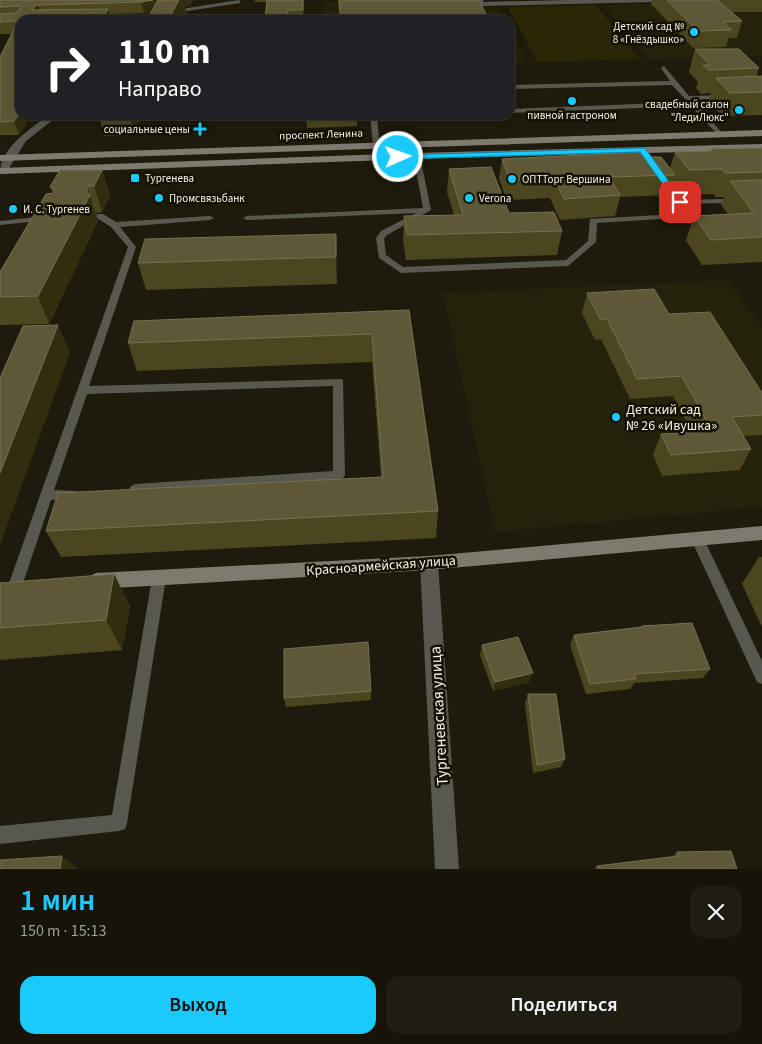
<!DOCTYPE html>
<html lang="ru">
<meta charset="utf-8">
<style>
:root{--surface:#161409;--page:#1f1d12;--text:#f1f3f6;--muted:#9e9e9c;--line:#35332a;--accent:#1acafc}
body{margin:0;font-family:"Source Sans 3",sans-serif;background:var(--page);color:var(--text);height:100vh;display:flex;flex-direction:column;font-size:19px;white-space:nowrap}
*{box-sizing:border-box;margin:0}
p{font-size:16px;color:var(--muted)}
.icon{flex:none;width:28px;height:28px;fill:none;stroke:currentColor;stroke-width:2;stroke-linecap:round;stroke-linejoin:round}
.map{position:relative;height:869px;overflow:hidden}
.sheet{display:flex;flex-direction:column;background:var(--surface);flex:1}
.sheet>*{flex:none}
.hud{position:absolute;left:15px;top:15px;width:500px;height:105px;border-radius:15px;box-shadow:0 2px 12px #0003,0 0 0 1px var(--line);background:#202124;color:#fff;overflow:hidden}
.pin{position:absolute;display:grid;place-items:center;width:42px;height:42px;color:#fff;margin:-21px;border-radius:10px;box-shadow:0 2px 8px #0006}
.me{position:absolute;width:55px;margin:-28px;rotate:88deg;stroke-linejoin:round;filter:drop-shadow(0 0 4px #0008)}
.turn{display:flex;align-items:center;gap:18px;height:105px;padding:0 20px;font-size:22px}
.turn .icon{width:65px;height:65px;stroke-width:2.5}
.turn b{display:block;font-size:35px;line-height:42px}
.round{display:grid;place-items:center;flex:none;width:52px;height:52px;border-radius:15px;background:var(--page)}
.head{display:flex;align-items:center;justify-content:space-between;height:85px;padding:0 20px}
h1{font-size:30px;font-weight:600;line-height:38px;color:var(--accent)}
.primary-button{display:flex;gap:10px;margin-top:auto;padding:10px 20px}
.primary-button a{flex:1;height:58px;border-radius:15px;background:var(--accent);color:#111;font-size:20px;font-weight:600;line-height:58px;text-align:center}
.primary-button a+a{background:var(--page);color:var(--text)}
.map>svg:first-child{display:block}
.built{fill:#25220c}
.green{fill:#2b2603}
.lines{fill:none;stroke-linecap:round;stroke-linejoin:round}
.lane{fill:#595850;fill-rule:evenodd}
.street{fill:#595850;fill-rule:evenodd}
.secondary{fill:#7d7b6f;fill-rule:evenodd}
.wall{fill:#4c4620}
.shaded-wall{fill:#322d0f}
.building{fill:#5e5836;stroke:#757052}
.route{fill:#1acafc;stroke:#1183a4}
.poi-dot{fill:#1acafc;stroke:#151205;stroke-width:2}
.labels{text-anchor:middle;stroke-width:5;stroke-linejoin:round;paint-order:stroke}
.far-poi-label{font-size:11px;fill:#f3f2e8;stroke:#151205;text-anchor:start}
.far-street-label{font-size:11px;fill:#f3f2e8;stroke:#151205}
.poi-label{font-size:14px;fill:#f3f2e8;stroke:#151205;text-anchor:start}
.street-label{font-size:14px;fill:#f3f2e8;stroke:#151205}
.near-street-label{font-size:16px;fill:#f3f2e8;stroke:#151205}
</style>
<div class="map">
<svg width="762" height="869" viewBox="0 0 762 869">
<rect width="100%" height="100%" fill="#1e1b0c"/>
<path class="built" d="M422 0 469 8 499 7 505 20H322V2Z
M754 1 762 8V56L648 59 603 5Z
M510 29 528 63H510Z
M729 280 762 328V507L495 532 443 293Z"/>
<path class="green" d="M596 5 640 59 538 62 507 7Z"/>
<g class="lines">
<path class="lane" d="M239 0 241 3 133 19 130 17Z
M477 0H483L485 4 480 5Z
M664 66 689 96 725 95 726 96 723 98 693 100 722 133V135H718L691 106 510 113V109L688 102 672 85 510 89V85L670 81 661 68Z
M370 115H400L397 117 377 118 380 147 373 145Z
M413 154 420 156 431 210 387 235 384 238 386 255 403 267 566 260 588 241 590 219 659 215 676 202 658 177 662 175H665L682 200 762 198V202L682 204 661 219 597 223 596 242 568 266 401 273 379 258 376 238 381 231 416 213 247 220 243 218 247 216 423 208Z
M97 214H103L116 222 210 216 214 218 210 220 120 227 136 247 89 386 342 379 343 382 345 475 343 478 339 480 135 494 131 492 129 489 131 486 135 484 333 471V386L87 394 54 490 76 491 78 494 76 497 51 500 22 586 20 590 15 592 10 590 8 586 128 247 111 227 97 218Z
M46 216H49V220L0 225V221Z
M697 534 702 535 762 661V684L757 682 691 539 692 535Z
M159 572 164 574 166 578 127 823 125 829 119 831 0 844V826L112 815 152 578 154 574Z"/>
<path class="street" d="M568 0H658L655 2 482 6 479 4 482 2Z
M133 15 137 17 135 18 90 20 86 18 90 16Z
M49 115H59L26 141 6 173H0C0 148 31 128 49 115Z
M429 556 435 558 438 563 459 869H435L420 563 423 558Z"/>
<path class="secondary" d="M762 130V136L0 161V155Z
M762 144V150L416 159 0 174V168L416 153Z
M762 526V540L429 570 96 589 90 586 87 581 90 576 96 573 429 556Z"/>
</g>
<path class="wall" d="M0 0H193L190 6H185L187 13 183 20H147L152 12 144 13 109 14 111 20H20V115H32L19 135H0V57L12 34H0Z
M255 0H304V20H265L267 2H255Z
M338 0H479L489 20H340Z
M652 0H762V12H732L742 21 737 38H729L726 47 693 48 651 4Z
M695 49 759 68 756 76H762V115L722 116 708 101 711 93 701 94 696 88 698 82 689 72Z
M99 115H141L134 135 104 136Z
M306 115H357V126L307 128Z
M762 148V262L702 265 686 240 694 216 728 214 721 205 724 197H716L714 194 681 195 672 183 669 195 620 197 615 216 560 220 550 198 507 200 499 179 502 159 648 157 670 168 675 152 710 151 711 149Z
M449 169 509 213 562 231 557 255 406 260 403 240 404 216 454 215 447 192Z
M102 170 110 196 102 212 96 213 98 221 49 324 0 325V272L53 193 50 187Z
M336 234 337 284 146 290 138 263Z
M587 293 669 314 762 393V435L743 436 751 449 740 470 662 476 653 455 661 434 692 432 673 396 630 399 601 339 595 340 582 313Z
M409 310 438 511 436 538 61 557 46 531 381 477 372 362 137 371 128 343Z
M759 557H762V627L742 584Z
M0 583 130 606 122 650 0 660Z
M642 626 710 669 703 678 634 683 630 689 586 694 570 645 574 635 641 627Z
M482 645 529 682 493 691 480 655Z
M371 691V700L286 707 284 698Z
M528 694 565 759 561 767 533 773 525 703Z
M677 852 737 869H594L597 866 672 857Z"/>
<path class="shaded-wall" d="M153 0H193L190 6H185L187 13 183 20H168L175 8 144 13 141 2Z
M303 0H304V20L303 10Z
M38 5 42 16 33 10 34 7Z
M108 9 111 20H102Z
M20 113V115H32L19 135 14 121Z
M129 115H141L134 135Z
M102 170 110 196 102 212 94 186Z
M87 186 98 221 49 324 38 296Z
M336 234 337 261V284L336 257Z
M58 325 70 353 0 545V473Z
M114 574 130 606 122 650 106 620Z
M533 673 529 682 493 691 495 682Z
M62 856 78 869H60Z"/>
<path class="building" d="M0 0H153L141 2 38 5 34 7 33 10 108 9 102 20H20V113L14 121 0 122V57L18 21 0 22V14L16 13 21 7 19 6 0 7Z
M158 0H179L168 20H147Z
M267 0H303V10H288L287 20H265Z
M339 0H479L489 20H341Z
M667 0H717L742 21 723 22 732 30 698 31Z
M695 49H739L759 68 709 70 703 65H710Z
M762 76V92L730 93 716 78Z
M762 148V172L725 173 722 169 689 170 675 152 712 151 711 149Z
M644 152 648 157H661L675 175 609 177 620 195 564 199 554 178 510 180 502 159Z
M491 167 509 213 554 212 562 231 407 235 404 216 463 215 449 169Z
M60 170H102L94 186H87V192L90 195 38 296 0 297V272L46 194 53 193 55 189 50 187Z
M762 180V237L711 240 694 216 754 213 730 181Z
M336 234V257L138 263 145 239Z
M654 289 669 314 710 312 762 393V415L732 417 751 449 671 455 661 434 712 431 682 376 637 379 607 319H600L587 293Z
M409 310 438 511 46 531 58 493 383 477 372 334 128 343 134 321Z
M58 325 0 473V378L23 326Z
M114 574 106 620 0 628V583Z
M692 623 710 669 634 674 636 679 590 684 574 635 642 627V626Z
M518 637 533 673 495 682 482 645Z
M368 642 371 691 284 698V649Z
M528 694H556L565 759 537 765Z
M731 851 737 869H598L597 866 678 856 677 852Z
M62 856 60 869H0V860Z"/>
<path class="route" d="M642 148H645L683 201V204H677L640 152 398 159 394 157 398 155Z"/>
<g class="poi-dot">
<circle cx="694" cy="32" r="5"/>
<circle cx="572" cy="101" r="5"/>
<circle cx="739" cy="110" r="5"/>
<path d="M197.5 121.5h5v5h5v5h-5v5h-5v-5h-5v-5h5z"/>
<rect x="130" y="173" width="10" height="10" rx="2.5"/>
<circle cx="512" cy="179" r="5"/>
<circle cx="159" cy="198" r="5"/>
<circle cx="469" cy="198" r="5"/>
<circle cx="13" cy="209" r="5"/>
<circle cx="616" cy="417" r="5"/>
</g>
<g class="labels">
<g class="far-poi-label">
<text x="684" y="30" text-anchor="end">Детский сад №<tspan x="684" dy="13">8 «Гнёздышко»</tspan></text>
<text x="729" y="108" text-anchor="end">свадебный салон<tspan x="729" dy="13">"ЛедиЛюкс"</tspan></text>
<text x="572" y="119" text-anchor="middle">пивной гастроном</text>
<text x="190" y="133" text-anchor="end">социальные цены</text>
<text x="145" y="182">Тургенева</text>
<text x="522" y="183">ОПТТорг Вершина</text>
<text x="169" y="202">Промсвязьбанк</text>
<text x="479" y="202">Verona</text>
<text x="23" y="213">И. С. Тургенев</text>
</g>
<g class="far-street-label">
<text transform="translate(321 134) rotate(-2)" y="4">проспект Ленина</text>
</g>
<g class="poi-label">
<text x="626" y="414">Детский сад<tspan x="626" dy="16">№ 26 «Ивушка»</tspan></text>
</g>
<g class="street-label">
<text transform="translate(381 565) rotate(-4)" y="5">Красноармейская улица</text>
</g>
<g class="near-street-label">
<text transform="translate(438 716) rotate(-93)" y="6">Тургеневская улица</text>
</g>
</g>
</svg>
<div class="pin" style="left:680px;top:202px;background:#d93025"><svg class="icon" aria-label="arrive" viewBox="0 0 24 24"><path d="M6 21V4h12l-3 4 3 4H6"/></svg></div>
<svg class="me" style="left:398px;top:157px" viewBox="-20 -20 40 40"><circle r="17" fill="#1acafc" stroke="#fff" stroke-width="3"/><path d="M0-11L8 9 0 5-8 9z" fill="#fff"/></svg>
<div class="hud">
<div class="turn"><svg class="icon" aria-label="right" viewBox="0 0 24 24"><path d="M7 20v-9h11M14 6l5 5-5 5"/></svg><div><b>110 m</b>Направо</div></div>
</div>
</div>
<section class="sheet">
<div class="head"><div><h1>1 мин</h1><p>150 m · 15:13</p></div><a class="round"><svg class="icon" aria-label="close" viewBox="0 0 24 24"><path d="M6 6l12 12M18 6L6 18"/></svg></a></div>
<div class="primary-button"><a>Выход</a><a>Поделиться</a></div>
</section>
